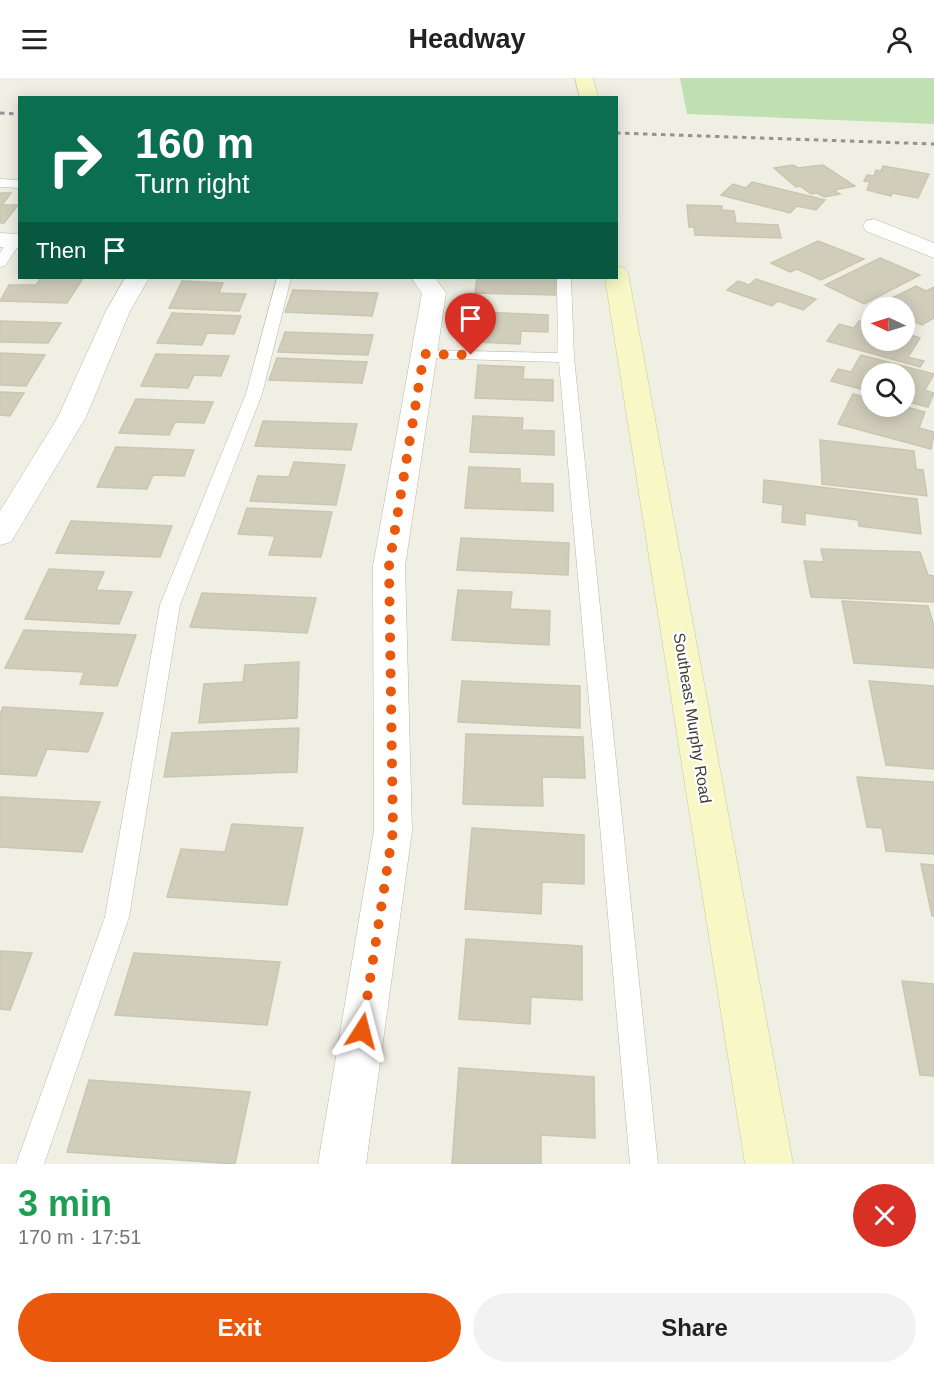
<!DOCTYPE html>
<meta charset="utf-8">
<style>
:root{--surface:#fff;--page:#f2f2f2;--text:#222;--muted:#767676;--accent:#ea580c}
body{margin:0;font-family:Helvetica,sans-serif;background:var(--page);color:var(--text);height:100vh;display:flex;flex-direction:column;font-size:22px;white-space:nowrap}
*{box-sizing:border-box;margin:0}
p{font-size:20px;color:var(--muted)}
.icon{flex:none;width:33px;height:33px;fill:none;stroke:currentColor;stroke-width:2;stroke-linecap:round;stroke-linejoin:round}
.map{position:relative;height:1086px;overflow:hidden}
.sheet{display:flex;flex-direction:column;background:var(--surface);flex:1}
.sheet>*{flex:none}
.guide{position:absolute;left:18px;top:18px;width:600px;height:183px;border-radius:0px;box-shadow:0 3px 15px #0003;background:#0b6e4f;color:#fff;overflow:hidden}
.needle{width:39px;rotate:274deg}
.tools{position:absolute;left:861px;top:219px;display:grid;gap:12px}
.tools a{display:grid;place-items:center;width:54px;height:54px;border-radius:50%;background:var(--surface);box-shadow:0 3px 15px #0003;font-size:30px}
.pin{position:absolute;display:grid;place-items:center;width:51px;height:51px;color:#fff;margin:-62px -26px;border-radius:50% 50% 50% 0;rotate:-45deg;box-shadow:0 0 6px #0007}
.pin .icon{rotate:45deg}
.me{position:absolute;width:66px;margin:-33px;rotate:9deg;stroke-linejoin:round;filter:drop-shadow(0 0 4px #0008)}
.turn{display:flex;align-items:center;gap:21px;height:126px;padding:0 18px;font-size:27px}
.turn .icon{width:78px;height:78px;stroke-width:2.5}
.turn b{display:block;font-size:42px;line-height:51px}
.then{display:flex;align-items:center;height:57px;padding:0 18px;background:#0003;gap:12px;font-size:22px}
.round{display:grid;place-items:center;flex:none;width:63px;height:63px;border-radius:32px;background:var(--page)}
.overview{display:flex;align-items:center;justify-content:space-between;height:102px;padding:0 18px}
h1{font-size:36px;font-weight:700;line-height:45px;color:#1e9e55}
.action{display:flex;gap:12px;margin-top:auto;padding:12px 18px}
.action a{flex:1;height:69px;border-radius:36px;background:var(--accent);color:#fff;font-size:24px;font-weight:700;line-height:69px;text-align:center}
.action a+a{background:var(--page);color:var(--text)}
header{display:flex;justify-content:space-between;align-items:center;height:78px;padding:0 18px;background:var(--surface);font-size:27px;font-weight:700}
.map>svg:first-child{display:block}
.green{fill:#bfe0b1}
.building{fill:#d0cdbb;stroke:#cac6af;stroke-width:1.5}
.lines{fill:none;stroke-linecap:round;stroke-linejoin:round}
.lane-casing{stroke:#bab8a8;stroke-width:1}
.street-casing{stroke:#bab8a8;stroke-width:1}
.secondary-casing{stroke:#cbca98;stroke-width:1}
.lane{fill:#fff;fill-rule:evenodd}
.street{fill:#fff;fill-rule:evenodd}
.secondary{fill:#f7f8c6;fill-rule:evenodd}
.rail{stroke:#939393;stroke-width:3;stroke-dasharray:4.5 4.5;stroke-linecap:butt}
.route{stroke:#ea580c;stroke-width:10;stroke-dasharray:0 18}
.labels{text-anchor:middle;stroke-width:4.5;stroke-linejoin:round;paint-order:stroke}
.street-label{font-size:16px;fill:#413f35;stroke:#fff}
</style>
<header><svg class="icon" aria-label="menu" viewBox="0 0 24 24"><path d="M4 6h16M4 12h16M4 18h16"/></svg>Headway<svg class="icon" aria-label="person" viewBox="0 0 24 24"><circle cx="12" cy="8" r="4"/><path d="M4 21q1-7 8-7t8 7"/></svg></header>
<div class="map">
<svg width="934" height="1086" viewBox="0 0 934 1086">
<rect width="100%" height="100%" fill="#f0efe4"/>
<path class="green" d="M680 0H934V46L687 36Z"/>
<path class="building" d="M793 87 798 90 823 87 855 108 834 112 840 116 824 119 817 115 811 116 800 108 796 109 774 90Z
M883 88 929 96 918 120 892 115 891 118 867 112 870 104 864 103 867 97 874 98 876 92 881 93Z
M752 104 825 122 816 132 797 128 790 135 721 117 733 106 746 110Z
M0 115H11L2 127H18L4 145H0Z
M687 127 722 128V132L734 133 736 145 778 147 781 160 695 157 694 149H689Z
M818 163 864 181 821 202 797 191 790 194 771 185Z
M880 180 920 197 864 226 825 207Z
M41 200H83L67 225 0 223 9 207H36Z
M477 200H555V217L475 215Z
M756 201 816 221 803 232 778 223 772 228 727 212 738 203 749 207Z
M182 203 223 205 219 215 246 216 239 233 169 230Z
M916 208 926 213 934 209V240L922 247 904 239V230L886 223Z
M293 212 378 215 372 238 285 234Z
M478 234 548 237V254L521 253 520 266 474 264Z
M172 235 241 238 234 256 207 255 202 267 157 265Z
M0 243 61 245 48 265 0 264Z
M859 243 872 246V262H904V255L920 260 908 279 924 283 920 289 827 263 839 246 854 250Z
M285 254 373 257 368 277 278 274Z
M0 275 45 277 26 308 0 307Z
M156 276 229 278 221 298 194 297 188 310 141 308Z
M861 277 934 296 925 312 934 315 928 329 904 323V296H872V314L831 303 838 291 851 294Z
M277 280 367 284 362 305 269 302Z
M478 287 524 289 523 301 553 302V323L475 320Z
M0 314 24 315 10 338 0 337Z
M853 316 872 321V328H903L925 334 919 350 934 354 931 371 838 346Z
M136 321 213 324 204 345 175 344 169 357 119 355Z
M473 338 523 340 522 352 554 353V377L470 374Z
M263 343 357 346 351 372 255 368Z
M820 362 914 373 916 391 923 392 927 418 822 406Z
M116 369 194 372 184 398 153 397 147 411 97 409Z
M294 384 345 387 336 427 250 423 258 398 289 399Z
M469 389 520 391V405L553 406V433L465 430Z
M764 402 917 421 921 456 859 448 858 442 805 435V447L782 444 783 427 763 424Z
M247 430 332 434 321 479 269 477 275 458 238 456Z
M71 443 172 448 160 479 56 475Z
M461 460 569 465 568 497 457 492Z
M821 471 920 474 928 497 934 498V524L811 519 804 483 824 484Z
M49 491 104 494 96 512 132 514 119 546 25 541Z
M458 512 512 514 510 531 550 533 549 567 452 562Z
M202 515 316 520 307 555 190 549Z
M842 523 928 528 934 548V590L854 585Z
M24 552 136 557 117 608 80 606 84 594 5 590Z
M299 584 297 640 199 645 204 606 243 604 245 587Z
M462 603 580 608V650L458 644Z
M869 603 934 608V691L886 687Z
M3 629 103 635 88 674 47 671 36 698 0 696V636Z
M299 650 297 694 164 699 172 655Z
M466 656 583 659 585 700 542 699 543 728 463 726Z
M857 699 934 704V776L886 773 882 750 867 749Z
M0 719 100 724 82 774 0 769Z
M232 746 303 750 287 827 167 819 181 771 225 774Z
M472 750 584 757V806L542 804 541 836 465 831Z
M921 786 934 787V838H932Z
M466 861 582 868V922L531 919 530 946 459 941Z
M0 873 32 875 10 932 0 931Z
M134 875 280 884 267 947 115 937Z
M902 903 934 906V998L920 997Z
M459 990 594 999 595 1060 541 1057V1086H452Z
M89 1002 250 1014 235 1086 67 1074Z"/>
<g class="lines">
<g class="lane-casing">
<path id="lane" d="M0 101 20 102V110L0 109Z
M14 159 19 160 20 165 5 188 0 189V175L9 160Z
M277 200H291L262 316 180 527 129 839 44 1086H16L105 839 160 527 246 316Z
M557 200H571L574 280 658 1086H630L559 284 424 280 417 276 424 272 558 275Z"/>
</g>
<g class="street-casing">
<path id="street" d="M874 141 934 165V180L866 153 863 148 866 143Z
M0 155 20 156V170L0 169Z
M125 200H149L130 233 86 339 11 464 0 467V433L58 339 106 233Z
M411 200H435L446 215 405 488 412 753 366 1086H318L374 753 373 488 422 215Z"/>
</g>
<g class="secondary-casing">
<path id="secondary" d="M575 0H593L598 20H580Z
M616 188 624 190 628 195 793 1086H745L605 200H616Z"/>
</g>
<use href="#lane" class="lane"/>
<use href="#street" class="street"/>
<use href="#secondary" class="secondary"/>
<path class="rail" d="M0 35 20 36
M616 55 934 66"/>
</g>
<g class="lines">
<path class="route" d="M362 953 393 753 389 488 424 276 471 277"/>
</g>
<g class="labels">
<g class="street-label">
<text transform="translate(693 640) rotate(81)" y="6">Southeast Murphy Road</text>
</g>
</g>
</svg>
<div class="tools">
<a><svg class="needle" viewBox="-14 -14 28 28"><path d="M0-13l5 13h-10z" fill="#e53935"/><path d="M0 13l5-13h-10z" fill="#767676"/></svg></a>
<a><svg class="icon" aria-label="search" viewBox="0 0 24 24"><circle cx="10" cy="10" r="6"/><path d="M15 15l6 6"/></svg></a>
</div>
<div class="pin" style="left:471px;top:277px;background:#d93025"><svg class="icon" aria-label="arrive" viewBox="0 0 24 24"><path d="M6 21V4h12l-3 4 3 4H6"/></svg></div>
<svg class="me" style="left:362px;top:953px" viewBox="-20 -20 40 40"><path d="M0-17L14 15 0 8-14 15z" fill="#ea580c" stroke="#fff" stroke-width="4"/></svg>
<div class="guide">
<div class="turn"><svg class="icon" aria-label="right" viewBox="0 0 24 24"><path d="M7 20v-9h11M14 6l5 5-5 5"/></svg><div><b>160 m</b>Turn right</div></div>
<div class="then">Then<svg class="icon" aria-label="arrive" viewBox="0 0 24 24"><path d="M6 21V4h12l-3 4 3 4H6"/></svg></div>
</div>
</div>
<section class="sheet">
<div class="overview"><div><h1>3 min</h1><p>170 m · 17:51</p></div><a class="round" style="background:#d93025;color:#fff"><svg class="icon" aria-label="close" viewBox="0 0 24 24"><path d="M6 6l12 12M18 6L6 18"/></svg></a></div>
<div class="action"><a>Exit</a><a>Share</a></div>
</section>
